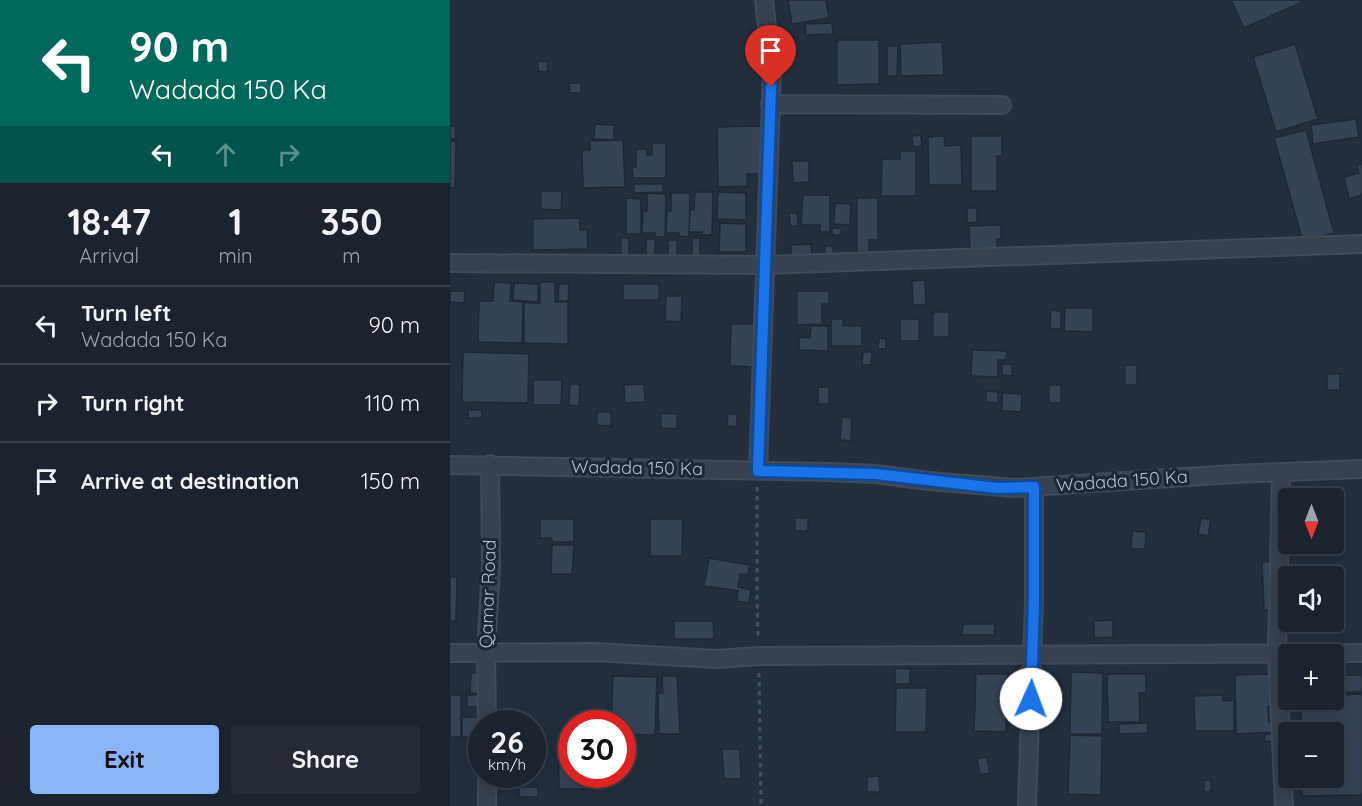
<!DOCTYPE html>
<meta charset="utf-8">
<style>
:root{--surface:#1b232e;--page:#242b36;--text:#f1f3f6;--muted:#a0a4aa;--line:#39404a;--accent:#8ab4f8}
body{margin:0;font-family:Quicksand,sans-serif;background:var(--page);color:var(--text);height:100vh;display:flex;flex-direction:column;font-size:22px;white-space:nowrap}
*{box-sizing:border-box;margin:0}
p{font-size:20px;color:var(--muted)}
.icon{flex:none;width:33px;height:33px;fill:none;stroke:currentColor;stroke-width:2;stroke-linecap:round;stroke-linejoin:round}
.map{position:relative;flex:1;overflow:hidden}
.details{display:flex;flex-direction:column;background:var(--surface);width:450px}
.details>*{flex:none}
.hud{background:#00695c;color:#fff;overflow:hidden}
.needle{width:39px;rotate:180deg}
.tools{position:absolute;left:828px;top:488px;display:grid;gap:12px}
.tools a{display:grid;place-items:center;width:66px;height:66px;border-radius:6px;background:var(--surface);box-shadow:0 3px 15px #0003,0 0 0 2px var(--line);font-size:30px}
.speed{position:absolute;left:18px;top:710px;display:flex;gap:12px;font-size:30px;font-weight:700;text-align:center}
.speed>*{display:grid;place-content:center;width:78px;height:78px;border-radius:50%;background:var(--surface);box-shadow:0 3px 15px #0003,0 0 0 2px var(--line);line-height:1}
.speed small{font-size:15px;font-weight:400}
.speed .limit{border:9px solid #d22;background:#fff;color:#111}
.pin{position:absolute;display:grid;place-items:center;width:51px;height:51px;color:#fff;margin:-62px -26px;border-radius:50% 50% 50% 0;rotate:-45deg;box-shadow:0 0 6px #0007}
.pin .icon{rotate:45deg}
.me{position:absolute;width:66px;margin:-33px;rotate:2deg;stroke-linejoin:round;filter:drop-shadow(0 0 4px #0008)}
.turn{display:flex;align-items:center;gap:21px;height:126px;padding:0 30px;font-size:27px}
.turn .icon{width:78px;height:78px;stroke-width:2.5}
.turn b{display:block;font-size:42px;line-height:51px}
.lanes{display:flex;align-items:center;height:57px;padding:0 30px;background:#0003;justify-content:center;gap:30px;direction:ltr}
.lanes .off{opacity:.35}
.eta{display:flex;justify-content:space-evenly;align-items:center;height:102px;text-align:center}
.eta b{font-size:36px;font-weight:800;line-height:42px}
.action{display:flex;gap:12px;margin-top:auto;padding:12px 30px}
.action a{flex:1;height:69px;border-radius:6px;background:var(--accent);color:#111;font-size:24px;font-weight:800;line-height:69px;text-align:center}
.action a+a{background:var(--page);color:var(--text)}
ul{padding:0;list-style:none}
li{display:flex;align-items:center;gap:18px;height:78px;padding:0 30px;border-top:2px solid var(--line)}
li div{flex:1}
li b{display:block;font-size:22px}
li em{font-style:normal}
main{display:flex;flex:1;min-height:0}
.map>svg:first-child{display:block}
.building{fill:#364354;stroke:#1f2835;stroke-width:1.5}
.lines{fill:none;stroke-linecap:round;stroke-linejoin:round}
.minor-casing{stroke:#414a57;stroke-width:20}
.path{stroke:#3f5557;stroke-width:3;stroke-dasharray:4.5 4.5;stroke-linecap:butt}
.minor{stroke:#38414e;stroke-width:16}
.route-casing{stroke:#114b97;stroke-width:15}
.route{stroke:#1a73e8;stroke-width:10}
.labels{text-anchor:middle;stroke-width:6;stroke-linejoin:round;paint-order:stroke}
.street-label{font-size:18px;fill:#b4bcc9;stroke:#1d2633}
</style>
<main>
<section class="details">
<div class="hud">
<div class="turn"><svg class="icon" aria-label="left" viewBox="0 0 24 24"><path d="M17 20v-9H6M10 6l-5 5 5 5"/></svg><div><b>90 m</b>Wadada 150 Ka</div></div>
<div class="lanes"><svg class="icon" aria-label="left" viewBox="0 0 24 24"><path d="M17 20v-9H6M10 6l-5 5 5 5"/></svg><svg class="icon off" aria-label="ahead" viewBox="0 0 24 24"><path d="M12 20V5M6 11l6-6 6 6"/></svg><svg class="icon off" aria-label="right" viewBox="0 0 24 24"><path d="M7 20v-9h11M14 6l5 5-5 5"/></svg></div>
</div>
<div class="eta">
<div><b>18:47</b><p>Arrival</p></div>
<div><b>1</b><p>min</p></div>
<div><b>350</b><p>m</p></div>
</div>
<ul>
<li><svg class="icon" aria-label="left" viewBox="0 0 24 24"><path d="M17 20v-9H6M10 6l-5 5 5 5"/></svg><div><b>Turn left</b><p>Wadada 150 Ka</p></div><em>90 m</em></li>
<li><svg class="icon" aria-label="right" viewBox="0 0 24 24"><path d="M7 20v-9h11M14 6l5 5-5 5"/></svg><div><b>Turn right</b></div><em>110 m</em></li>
<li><svg class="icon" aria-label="arrive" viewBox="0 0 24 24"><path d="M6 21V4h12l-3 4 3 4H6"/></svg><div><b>Arrive at destination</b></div><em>150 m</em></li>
</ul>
<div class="action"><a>Exit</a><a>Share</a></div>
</section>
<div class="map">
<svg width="912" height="806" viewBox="0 0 912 806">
<rect width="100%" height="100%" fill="#242f3e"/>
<path class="building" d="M338 0H376L379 18 342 24Z
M781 0H851L852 2 794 28Z
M382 23 383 34 356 35 355 24Z
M387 40H429V84L387 85Z
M492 42 494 75 451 76 450 44Z
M845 44 868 119 826 132 803 57Z
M437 46H448L447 76H437Z
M88 61 98 62 97 72 88 71Z
M119 83H131V93H120Z
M906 119 909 137 863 144 861 125Z
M145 124 164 125V140L144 139Z
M0 126H5L6 139H0Z
M311 126 313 174H297V186L268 187 267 127Z
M856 130 884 233 853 242 824 138Z
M471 135 472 146 463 147 462 136Z
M494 136 495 146 511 145 512 185H479L478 137Z
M521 136H552V156H547V191H521Z
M173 140 175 187 133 188 132 150H140V141Z
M0 141H6L5 188H0Z
M202 143H216V178H183L182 167H186V149H197V155H202Z
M450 151H466V196H431L432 159H450Z
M342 161H359V182L343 183Z
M912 164V195L899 199 894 177 909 173 907 165Z
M184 184H213V192L184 193Z
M91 191H112L111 210 91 209Z
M245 192H263L262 235H252V232H239L240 210H244Z
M268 192 296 193V220L267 219Z
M197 193 216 194 215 237H205V233H192L193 211H197Z
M221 193H240L239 237 229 236V233H216L217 211H221Z
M353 195H380V232H370V225H351Z
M176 198 191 199V234H176Z
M407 198H428V240H419V252H407Z
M385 203 401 204 400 225 384 224Z
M517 208H527V222L517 223Z
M339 213H347L348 226H340Z
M130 218V230H137L138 249 83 250V219Z
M270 223 296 224V252H269Z
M551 225V239H547V255H520L519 226Z
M382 228H391V235H382Z
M171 238H179V256H171Z
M242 238H250V256H242Z
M196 239H205V257H196Z
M218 240H227V257H218Z
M361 244 362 259 341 260V245Z
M375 246H383V255H375Z
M475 280 476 305H463L462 281Z
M44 282 61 283 60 301 73 302 72 343 28 342 29 301H43Z
M90 282H105V302H118V344L74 343V303H90Z
M64 283 88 284V302L63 300Z
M109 284H119L118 301H108Z
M173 284H209V300H173Z
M0 291H15L14 303 0 302Z
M347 291H379V304H372V324L347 325Z
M216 296H232L231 322 215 321Z
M615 308H643V332L614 331Z
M601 310 611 311V329H600Z
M483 312H499V337H483Z
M381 319H393V326H412V346H381Z
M450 319H469V341H450Z
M281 324H307V367L280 366Z
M361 326H378V351L349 350V337L360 338Z
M429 338 436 339V349H428Z
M522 350 557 351 556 360H548V377L521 376Z
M13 352 79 354 78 403 12 402Z
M413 352H422L421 365H412Z
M552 364H562V376L552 375Z
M675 365H687V385H675Z
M877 374H890V390H877Z
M83 380H112L111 405H83Z
M120 384H130L129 406 119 405Z
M194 384 195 402 175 403 174 385Z
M599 385H611V403H599Z
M368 387H379V404H368Z
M536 391 548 392V403L536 402Z
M552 393 572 394 571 412 552 411Z
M18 410H32V418H18Z
M147 412H161V426L147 425Z
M211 413 227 414V429L211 428Z
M278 414H287V427L277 426Z
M392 417 402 418 401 441 390 440Z
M345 518H358V531H345Z
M751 518 761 520 758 536 748 534Z
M90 519H124V542H102V538H90Z
M200 519H233L232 556H200Z
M682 531 696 532 695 549H681Z
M102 545H124L122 574H101Z
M259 558 300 565 298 575 290 574 288 587 301 590 299 603 287 601 288 591 254 586Z
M825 561 827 610H814L812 562Z
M0 577H7L6 621H0Z
M663 620V637L644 638V621Z
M224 621H263L264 639H224Z
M513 624H545L544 635H512Z
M445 668 460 669V684H445Z
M621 672 653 673 652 734H620Z
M21 673H35L33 694 20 693Z
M526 674H558L556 732 524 731Z
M657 674H696V693H689L690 722H658Z
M820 674V691H830V706H818L819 722H830V732L786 734 785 675Z
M561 675 569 676 568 687 560 686Z
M884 675H912V692L884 693Z
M163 676 207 677 205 735 172 734V723H161Z
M212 676H227L230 734H209L208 693H213Z
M446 688H477L476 732H445Z
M912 694V795L852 796V777H884V732H851V699H884V695Z
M0 695H11V737H0Z
M17 695H34V707H17Z
M773 695V701L784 700V731H745L744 696Z
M12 717H34L32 737H12Z
M698 723V733L669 734V724Z
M815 734 830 735V742L814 741Z
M620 735 652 736 651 795 618 794Z
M122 736V774H146V789H109L108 737Z
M272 749H290L291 779H274Z
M537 757 540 773 530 775 527 759Z
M149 774H160V781L149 782Z
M429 776 430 792H417V777Z
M754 780H761V792H754Z
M69 787H88V797H69Z"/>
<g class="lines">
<g class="minor-casing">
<path id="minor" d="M320 104 552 105
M0 263 314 265 912 244
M0 465 379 472 426 474 479 481 565 488 783 474 912 469
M308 471 322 71 314 0
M831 472 827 653 834 806
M0 653 145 652 267 659 309 656 912 653
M37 723 36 653 41 566 40 464
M37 774V806
M577 806 584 600V487"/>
</g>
<path class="path" d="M307 487V595L308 639
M309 673 311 806"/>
<use href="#minor" class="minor"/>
</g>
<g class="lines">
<g class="route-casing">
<path id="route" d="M321 87 308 471 426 474 547 488 584 487V600L581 699"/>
</g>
<use href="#route" class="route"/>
</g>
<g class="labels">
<g class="street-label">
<text transform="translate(187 468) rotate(1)" y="6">Wadada 150 Ka</text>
<text transform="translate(672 481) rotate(-4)" y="6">Wadada 150 Ka</text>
<text transform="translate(38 594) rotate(-88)" y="6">Qamar Road</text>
</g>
</g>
</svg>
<div class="tools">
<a><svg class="needle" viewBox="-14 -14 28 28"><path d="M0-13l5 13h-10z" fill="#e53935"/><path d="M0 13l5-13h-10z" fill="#a0a4aa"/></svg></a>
<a><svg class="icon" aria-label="sound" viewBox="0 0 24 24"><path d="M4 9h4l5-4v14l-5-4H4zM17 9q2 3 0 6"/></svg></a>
<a>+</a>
<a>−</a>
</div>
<div class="speed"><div>26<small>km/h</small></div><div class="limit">30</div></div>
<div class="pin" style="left:321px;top:87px;background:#d93025"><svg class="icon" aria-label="arrive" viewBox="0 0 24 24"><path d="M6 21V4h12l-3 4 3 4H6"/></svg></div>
<svg class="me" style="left:581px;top:699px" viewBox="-20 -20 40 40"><circle r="19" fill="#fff"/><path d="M0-13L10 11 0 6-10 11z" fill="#1a73e8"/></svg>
</div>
</main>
